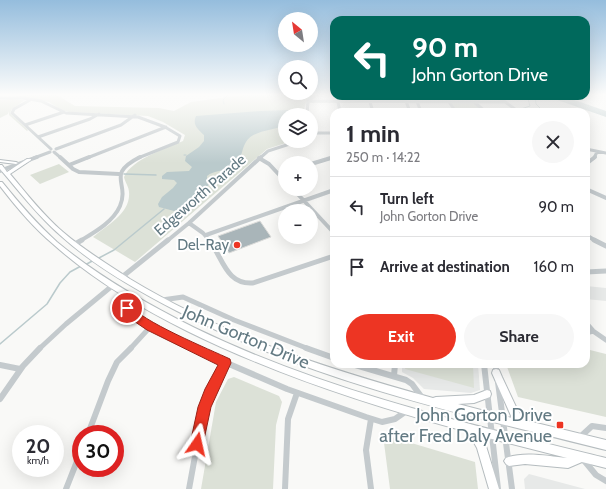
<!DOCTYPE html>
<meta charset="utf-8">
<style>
:root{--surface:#fff;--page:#f7f7f7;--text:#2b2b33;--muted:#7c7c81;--line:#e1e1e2;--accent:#ed3523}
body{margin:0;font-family:Cabin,sans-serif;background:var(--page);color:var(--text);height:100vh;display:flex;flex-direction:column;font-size:15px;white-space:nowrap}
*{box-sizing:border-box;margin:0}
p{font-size:13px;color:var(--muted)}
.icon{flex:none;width:22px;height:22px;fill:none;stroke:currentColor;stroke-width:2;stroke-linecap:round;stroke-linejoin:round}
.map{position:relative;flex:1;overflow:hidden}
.sheet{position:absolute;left:330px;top:108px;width:260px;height:260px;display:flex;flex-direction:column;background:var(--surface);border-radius:12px;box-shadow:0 4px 16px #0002}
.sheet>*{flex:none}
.guide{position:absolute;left:330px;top:16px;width:260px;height:84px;border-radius:12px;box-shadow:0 4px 16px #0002;background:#00695c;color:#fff;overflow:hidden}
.needle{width:26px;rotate:330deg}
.tools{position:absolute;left:278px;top:12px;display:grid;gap:8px}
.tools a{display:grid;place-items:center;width:40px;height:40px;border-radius:50%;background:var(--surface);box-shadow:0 4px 16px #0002;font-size:20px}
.speed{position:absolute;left:12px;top:425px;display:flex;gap:8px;font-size:20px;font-weight:700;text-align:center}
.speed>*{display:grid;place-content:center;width:52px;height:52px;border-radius:50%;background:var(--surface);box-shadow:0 4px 16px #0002;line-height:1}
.speed small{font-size:10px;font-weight:400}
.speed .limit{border:6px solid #d22;background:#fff;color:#111}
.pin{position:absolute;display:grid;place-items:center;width:34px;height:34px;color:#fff;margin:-17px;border:2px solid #fff;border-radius:50%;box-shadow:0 1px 4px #0007}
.me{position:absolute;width:44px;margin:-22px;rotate:11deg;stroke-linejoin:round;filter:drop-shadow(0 0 3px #0008)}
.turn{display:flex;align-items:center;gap:14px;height:84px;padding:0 16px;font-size:18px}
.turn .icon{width:52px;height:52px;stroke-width:2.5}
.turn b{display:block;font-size:28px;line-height:34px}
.round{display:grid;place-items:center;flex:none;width:42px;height:42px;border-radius:21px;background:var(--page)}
.summary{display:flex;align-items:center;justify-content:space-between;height:68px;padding:0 16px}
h1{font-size:24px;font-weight:700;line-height:30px}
.button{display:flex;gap:8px;margin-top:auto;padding:8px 16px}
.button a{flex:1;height:46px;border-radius:24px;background:var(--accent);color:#fff;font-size:16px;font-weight:700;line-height:46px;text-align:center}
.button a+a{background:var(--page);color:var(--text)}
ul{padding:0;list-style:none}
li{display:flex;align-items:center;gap:12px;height:60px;padding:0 16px;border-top:1px solid var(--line)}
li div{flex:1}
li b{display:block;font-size:15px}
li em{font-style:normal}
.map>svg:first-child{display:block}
.built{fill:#e7e9e8}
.green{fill:#dce1d7}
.water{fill:#bacacc}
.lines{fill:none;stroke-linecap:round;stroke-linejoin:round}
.stream-far1{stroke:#bacacc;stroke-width:1}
.stream{stroke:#bacacc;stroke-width:1.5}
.building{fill:#a9b5b9;stroke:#dbdbd9}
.major-casing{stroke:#b5bcbf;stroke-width:2}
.minor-far3{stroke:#c4cacd;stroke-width:3}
.minor-far2{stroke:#c4cacd;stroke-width:4}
.minor-far1{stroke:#c4cacd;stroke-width:5}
.minor{stroke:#c4cacd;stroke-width:6}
.major{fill:#fff;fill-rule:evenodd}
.route{fill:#ed3523;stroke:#9a2217}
.poi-dot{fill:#ed3523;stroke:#fff;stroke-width:1.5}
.labels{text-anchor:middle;stroke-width:4;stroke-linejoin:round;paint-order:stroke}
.street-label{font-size:15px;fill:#637a83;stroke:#fff}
.poi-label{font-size:15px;fill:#637a83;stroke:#fff;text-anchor:end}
.near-street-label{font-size:18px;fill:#637a83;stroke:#fff}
.near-poi-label{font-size:18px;fill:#637a83;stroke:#fff;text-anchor:end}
</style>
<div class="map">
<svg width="606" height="489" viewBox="0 0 606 489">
<rect width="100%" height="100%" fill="#f9f9f7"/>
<path class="built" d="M586 286 606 288V301L586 299Z
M402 364H478L480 390 471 393 424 389 413 378 402 372Z
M529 474 585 489H525L524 479Z"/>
<path class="green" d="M31 94 57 95 75 106 159 108 174 111 191 102 250 94H315C306 100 304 104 304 115H285V141H292L267 149 135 262 93 237C107 225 131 213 129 192 129 187 125 182 124 177 132 159 165 149 183 141L185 135 163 122 148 116 69 112 61 110 49 102 14 97Z
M11 99 25 100 12 109 10 113 28 130 27 131 9 115V111L8 114 0 118V100Z
M449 102H474L486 112H456Z
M59 164 69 172 40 184 30 175Z
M586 349 606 354V417L518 397 506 364H586Z
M406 364H473L474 388 405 369Z
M234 377 279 396 282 402 276 425 273 489H201L216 402 228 379Z
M388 436 475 462 478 489H390L384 443Z"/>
<path class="water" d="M546 96H563L606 111V117Z
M288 110 290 115H285V125C273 131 253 130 246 142 240 152 244 158 232 166 224 172 214 170 207 176V180L209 181 206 183 209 184 208 186 194 195 182 208 174 211 159 207 158 204 162 197 173 188 177 183 174 180 162 179V176L167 172 189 171 192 167 185 161 186 156 199 147 204 141V135C198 129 192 125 196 116L260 111Z"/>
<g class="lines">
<path class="stream-far1" d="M535 96 536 104 544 112
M224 104 223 100 229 94
M521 109 530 106 528 99 531 96
M184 155H186"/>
<path class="stream" d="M124 174 156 175
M97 259 114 250 164 209
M85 265 94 260
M0 344 47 304 60 283 70 272 81 266"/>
</g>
<path class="building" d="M260 221 271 237 229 253 218 236Z"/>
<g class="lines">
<g class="major-casing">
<path id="major" d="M27 159H31V160L10 174C27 194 43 215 63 232 84 250 107 264 130 279 224 336 328 369 433 398L436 397 474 395 487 390 490 391 491 394 490 397 474 403 458 404 512 418 492 373 493 370 496 369 499 370 502 377 517 409 524 420 606 440V450C460 414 312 381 177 311 136 290 94 266 60 235 37 215 19 191 0 169V165H2L7 172Z
M0 160 16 162 18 163 16 164 0 162Z
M0 182H2C19 203 37 224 57 242 99 277 147 304 195 328 325 391 467 424 606 458V468L582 462 568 468 525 464 509 466 506 464 504 461 506 458C523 451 549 456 567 458L480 436 486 446 499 489H489L477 448 468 432C371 406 276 375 187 331 139 307 93 280 53 244 33 227 16 207 0 186Z"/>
</g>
<path class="minor-far3" d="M404 96 410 112
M415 96 421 112
M497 96 519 112
M0 98H23L41 101 66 113 138 117 165 127 180 136 178 142 138 158
M30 100 14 109 12 113 51 149
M308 101 505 102
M338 102 340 112
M370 102 373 112
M449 102 456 112
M474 102 486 112
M307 115 308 101 317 94
M25 125 64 112
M311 133H334
M331 133 334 140
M38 137 90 119 99 114
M56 149 121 125 135 115
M586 149 606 153
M54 152 61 158
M34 158 50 152
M87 158 166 127
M260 158 268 151 299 141
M331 158 334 157
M594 158 597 152"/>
<path class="minor-far2" d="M60 157 73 169 79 172 119 174
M259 158 269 164 285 181
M311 164 334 157
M586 164 595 157
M69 165 89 157
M0 171 37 157
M293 189 334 233
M586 189 606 198
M189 223 203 233 210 241
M206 235 334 190
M586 235 596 241
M80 241C95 232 113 222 120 206 130 182 105 175 140 157
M167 241 189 223 261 157"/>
<path class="minor-far1" d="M209 240C223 258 226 285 253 283L334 256
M594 240 606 246
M75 244 82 240
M586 272 606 271
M122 277 168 240
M130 297 127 308 129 312 195 349
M162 300 183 297 234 320 309 349
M586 323 593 331 606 340
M586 333 593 331
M39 349 66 324 112 286
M130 349 151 326"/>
<path class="minor" d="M192 348 287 389 366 417 382 422 395 419 405 412
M306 348 334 358
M352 364 406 380 412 384 423 399
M484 364 498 489
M496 364V374
M0 365 20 369
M394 376 395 364
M498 382 512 489
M0 399 23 366 40 348
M371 419 366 450 371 489
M88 434 108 381 117 362 131 348
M579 438 592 426 606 428
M582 458 596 475 606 481
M66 489 81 451
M189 489 204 407 209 393 225 363
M285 489 288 419 297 393"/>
<use href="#major" class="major"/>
</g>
<linearGradient id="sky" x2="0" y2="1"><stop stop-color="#95bddd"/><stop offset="0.58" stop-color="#fcfcfb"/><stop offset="1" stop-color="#fcfcfb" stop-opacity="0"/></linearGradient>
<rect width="606" height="163" fill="url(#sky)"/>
<path class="route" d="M127 304 131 305C138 320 211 350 230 359L231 363 211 407 202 449 197 451 192 449 190 444 198 407 205 389 218 365 147 330 125 315 122 308 123 305Z"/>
<g class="poi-dot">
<circle cx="237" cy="245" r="4"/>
<rect x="556" y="421" width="8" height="8" rx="2"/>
</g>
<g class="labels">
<g class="street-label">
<text transform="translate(200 195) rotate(-41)" y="5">Edgeworth Parade</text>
</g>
<g class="poi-label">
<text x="229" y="250">Del-Ray</text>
</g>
<g class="near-street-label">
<text transform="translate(246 337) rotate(23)" y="6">John Gorton Drive</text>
</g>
<g class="near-poi-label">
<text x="552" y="421">John Gorton Drive<tspan x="552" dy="21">after Fred Daly Avenue</tspan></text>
</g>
</g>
</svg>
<div class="tools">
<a><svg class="needle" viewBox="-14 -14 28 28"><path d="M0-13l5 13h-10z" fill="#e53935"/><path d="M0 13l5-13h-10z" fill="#7c7c81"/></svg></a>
<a><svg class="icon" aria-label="search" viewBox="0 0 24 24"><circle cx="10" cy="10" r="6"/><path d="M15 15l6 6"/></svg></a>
<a><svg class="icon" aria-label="layers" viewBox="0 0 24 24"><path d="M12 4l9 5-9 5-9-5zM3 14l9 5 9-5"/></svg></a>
<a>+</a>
<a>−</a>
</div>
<div class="speed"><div>20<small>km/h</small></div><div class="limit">30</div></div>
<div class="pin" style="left:127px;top:308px;background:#d93025"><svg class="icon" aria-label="arrive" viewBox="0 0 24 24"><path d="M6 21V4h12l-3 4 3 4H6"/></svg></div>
<svg class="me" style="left:197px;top:444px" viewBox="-20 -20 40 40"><path d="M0-17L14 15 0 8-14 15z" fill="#ed3523" stroke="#fff" stroke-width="4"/></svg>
<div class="guide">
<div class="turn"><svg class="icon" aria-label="left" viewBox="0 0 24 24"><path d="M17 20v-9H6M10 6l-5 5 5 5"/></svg><div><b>90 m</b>John Gorton Drive</div></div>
</div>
<section class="sheet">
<div class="summary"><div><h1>1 min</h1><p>250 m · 14:22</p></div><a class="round"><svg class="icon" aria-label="close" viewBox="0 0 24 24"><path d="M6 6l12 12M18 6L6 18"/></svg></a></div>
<ul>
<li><svg class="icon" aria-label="left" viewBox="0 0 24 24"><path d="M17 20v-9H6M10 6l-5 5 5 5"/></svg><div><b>Turn left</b><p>John Gorton Drive</p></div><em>90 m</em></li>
<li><svg class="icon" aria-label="arrive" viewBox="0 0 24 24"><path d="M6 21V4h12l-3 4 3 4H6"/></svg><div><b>Arrive at destination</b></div><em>160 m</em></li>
</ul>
<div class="button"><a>Exit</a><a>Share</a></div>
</section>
</div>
